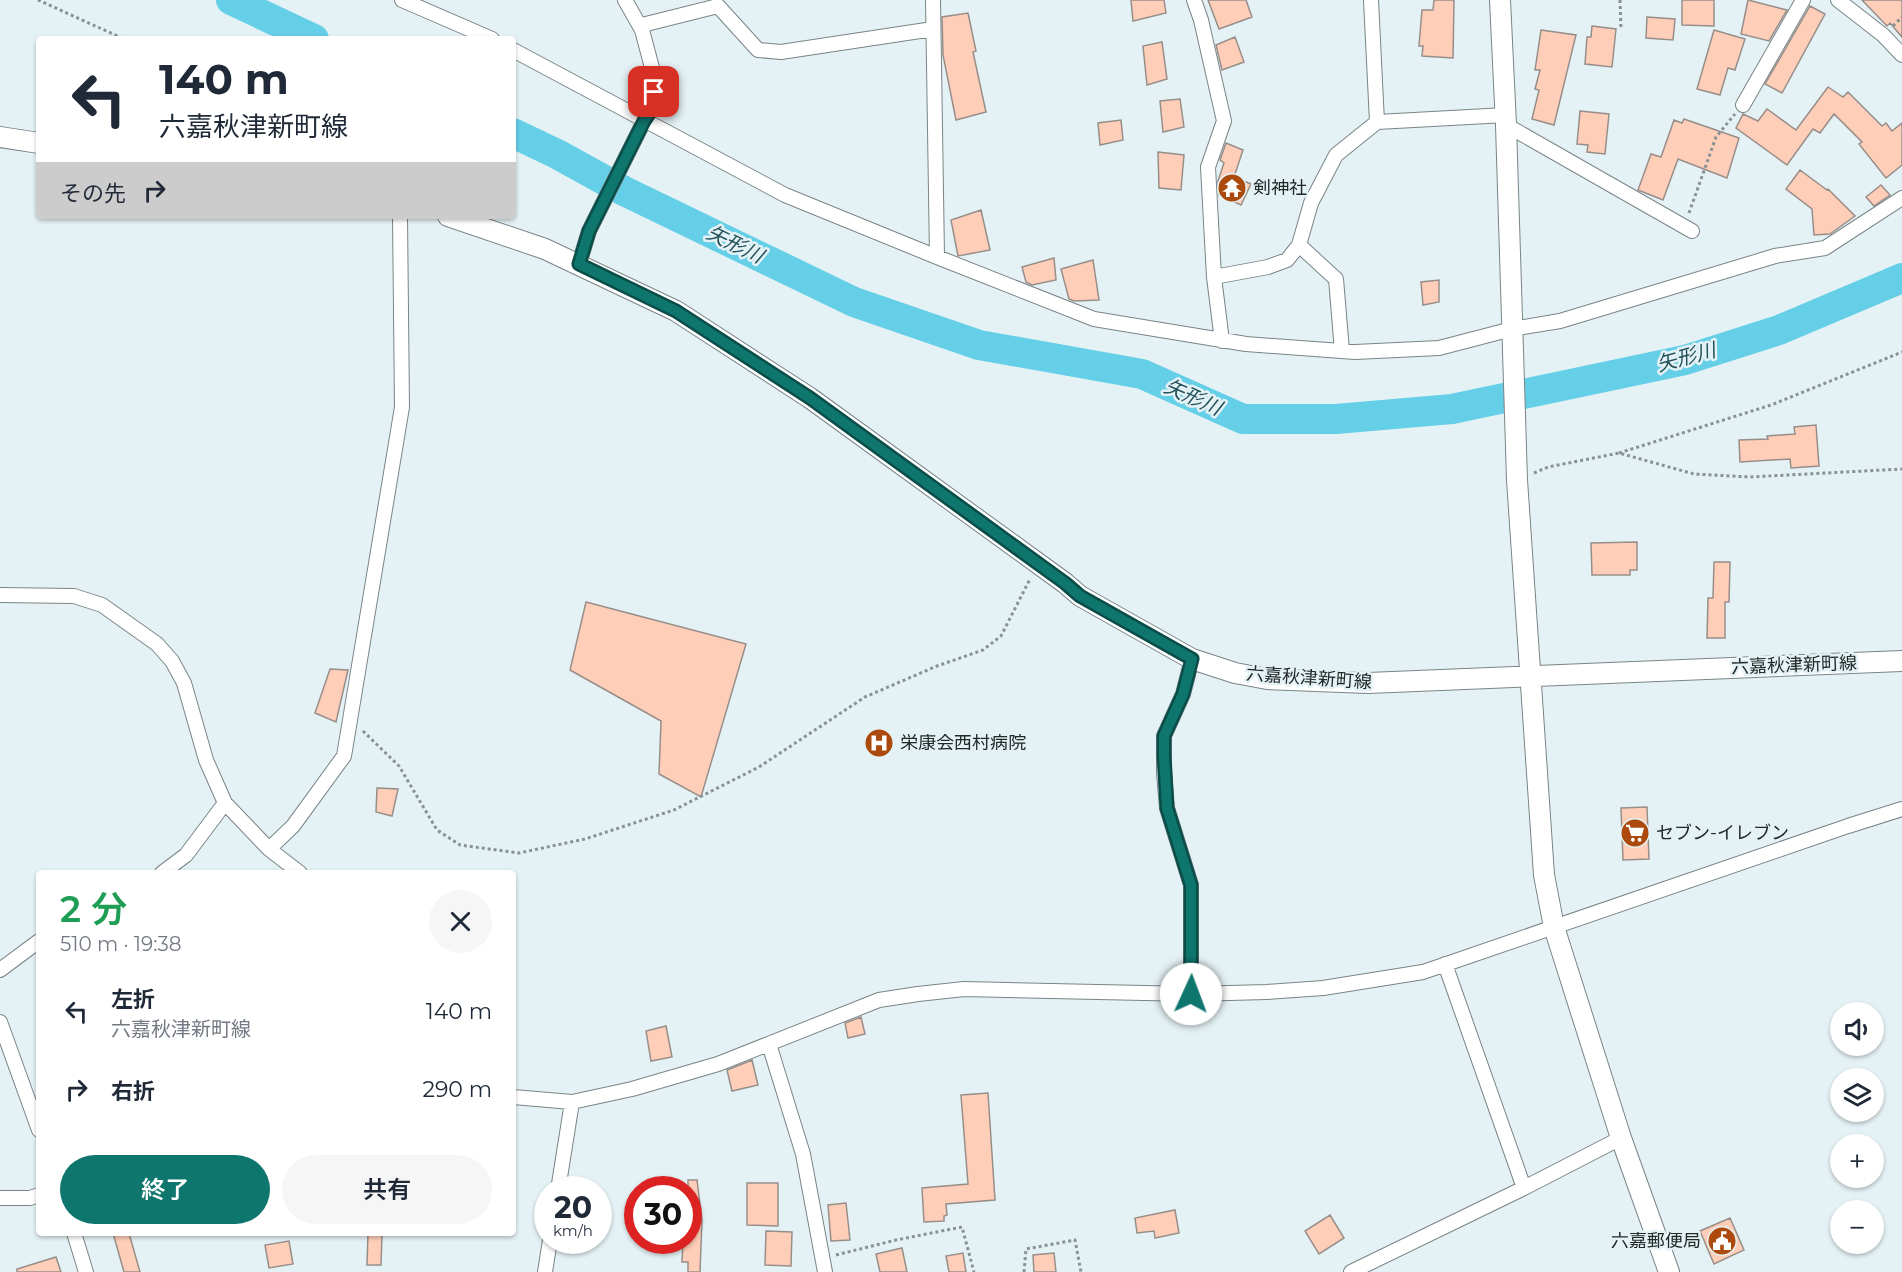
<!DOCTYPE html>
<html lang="ja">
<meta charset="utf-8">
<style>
:root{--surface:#fff;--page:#f6f6f7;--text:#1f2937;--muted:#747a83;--accent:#0f766e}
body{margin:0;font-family:Montserrat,"Noto Sans JP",sans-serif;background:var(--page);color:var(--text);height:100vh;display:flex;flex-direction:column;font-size:22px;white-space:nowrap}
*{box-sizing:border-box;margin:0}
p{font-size:20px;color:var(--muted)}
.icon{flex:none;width:33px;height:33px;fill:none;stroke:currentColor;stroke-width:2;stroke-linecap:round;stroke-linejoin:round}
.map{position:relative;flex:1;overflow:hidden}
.drawer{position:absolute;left:36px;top:870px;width:480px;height:366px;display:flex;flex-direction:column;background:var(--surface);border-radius:6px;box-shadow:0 2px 4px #0004}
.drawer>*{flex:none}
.top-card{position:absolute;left:36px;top:36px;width:480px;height:183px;border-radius:6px;box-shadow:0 2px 4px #0004;background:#fff;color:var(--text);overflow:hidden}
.tools{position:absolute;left:1830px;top:1002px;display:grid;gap:12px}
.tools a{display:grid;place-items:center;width:54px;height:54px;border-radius:50%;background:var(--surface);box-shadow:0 2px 4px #0004;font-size:30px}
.speed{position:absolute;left:534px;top:1176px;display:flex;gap:12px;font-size:30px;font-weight:700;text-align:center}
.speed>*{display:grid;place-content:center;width:78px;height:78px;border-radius:50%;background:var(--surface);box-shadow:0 2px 4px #0004;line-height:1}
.speed small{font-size:15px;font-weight:400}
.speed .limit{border:9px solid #d22;background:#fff;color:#111}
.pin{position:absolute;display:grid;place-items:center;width:51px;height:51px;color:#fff;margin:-26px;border-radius:12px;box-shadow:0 3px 9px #0006}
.me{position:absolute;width:66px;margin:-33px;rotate:2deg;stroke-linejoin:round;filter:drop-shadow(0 0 4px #0008)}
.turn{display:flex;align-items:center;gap:21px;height:126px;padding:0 24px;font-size:27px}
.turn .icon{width:78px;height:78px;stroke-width:2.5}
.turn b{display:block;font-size:42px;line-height:51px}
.then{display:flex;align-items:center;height:57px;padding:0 24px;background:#0003;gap:12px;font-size:22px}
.round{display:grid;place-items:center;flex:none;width:63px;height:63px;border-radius:32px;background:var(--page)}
.headline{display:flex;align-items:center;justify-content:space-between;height:102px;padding:0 24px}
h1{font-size:36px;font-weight:600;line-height:45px;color:#1e9e55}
.cta{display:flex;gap:12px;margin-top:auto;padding:12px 24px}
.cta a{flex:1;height:69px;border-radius:36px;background:var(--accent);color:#fff;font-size:24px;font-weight:600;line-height:69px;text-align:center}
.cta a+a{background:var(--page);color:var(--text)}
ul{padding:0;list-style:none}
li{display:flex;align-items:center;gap:18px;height:78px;padding:0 24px}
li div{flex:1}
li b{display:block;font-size:22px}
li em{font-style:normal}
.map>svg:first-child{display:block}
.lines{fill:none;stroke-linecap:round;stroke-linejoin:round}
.river{stroke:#65cfe7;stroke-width:30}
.building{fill:#feceb8;stroke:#988e89;stroke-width:1.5}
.street-casing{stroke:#798487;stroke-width:16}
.secondary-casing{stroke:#798487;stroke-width:22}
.path{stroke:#889193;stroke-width:3;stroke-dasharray:3 3;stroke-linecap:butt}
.street{stroke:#fff;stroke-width:14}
.secondary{stroke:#fff;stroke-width:20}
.route-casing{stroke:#0a4d48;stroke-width:15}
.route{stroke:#0f766e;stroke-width:10}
.labels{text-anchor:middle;stroke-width:5;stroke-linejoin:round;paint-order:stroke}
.poi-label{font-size:18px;fill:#222728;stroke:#e5f2f5;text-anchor:start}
.street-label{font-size:18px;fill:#222728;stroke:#e5f2f5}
.water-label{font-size:20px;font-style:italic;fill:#22515b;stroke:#e5f2f5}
</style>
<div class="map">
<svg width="1902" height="1272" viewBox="0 0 1902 1272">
<rect width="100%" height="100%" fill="#e5f2f5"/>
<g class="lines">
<path class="river" d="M231 0 314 39
M513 133 557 154 624 191 854 302 979 345 1142 374 1243 419H1336L1452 409 1685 360 1779 330 1902 278"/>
</g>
<path class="building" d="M1131 0H1164L1166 13 1133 21Z
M1208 0H1246L1252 17 1219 29Z
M1434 0H1454L1453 58 1422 56 1423 46H1419L1422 10H1433Z
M1682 0H1714V26L1682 25Z
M1748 0 1787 10 1769 41 1741 34Z
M1862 0H1902V37L1890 23 1887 26Z
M1810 6 1825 14 1782 93 1765 84Z
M968 13 976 51 973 52 986 112 956 120 943 55 942 17Z
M1647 17 1675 19 1673 40 1646 38Z
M1592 26 1616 29 1612 67 1585 64 1587 37H1591Z
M1541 30 1576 35 1554 125 1532 119 1539 90 1535 89 1540 70H1535Z
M1714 30 1745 39 1735 70 1728 68 1720 95 1697 89Z
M1235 37 1244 62 1222 70 1216 45Z
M1162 42 1167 79 1147 85 1143 46Z
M1828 87 1843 97 1848 92 1882 126 1886 123 1892 131 1902 123V165L1886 178 1859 144 1862 142 1834 114 1820 133 1813 129 1787 165 1736 128 1743 114 1758 121 1767 109 1796 130Z
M1180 99 1184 127 1163 132 1160 101Z
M1580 111 1609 114 1605 154 1587 152 1588 145 1577 144Z
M1684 119 1739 138 1727 178 1678 159 1663 200 1638 190 1651 154 1661 157 1674 120 1682 123Z
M1121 120 1123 140 1100 145 1098 123Z
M1226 143 1243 150 1234 177 1251 184 1241 205 1219 195 1218 181 1224 163 1220 160Z
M1158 152 1184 155 1181 190 1159 188Z
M1800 170 1827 190 1828 189 1855 216 1830 234 1814 235 1812 209 1786 189Z
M1881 185 1890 195 1874 206 1866 197Z
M981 210 990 250 958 256 951 220Z
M1054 258 1056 280 1032 285 1026 282 1022 267Z
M1093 260 1099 300 1074 301 1069 299 1061 269Z
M1439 280V302L1423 305 1421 282Z
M1816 425 1819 466 1791 468 1790 459 1740 462 1739 440 1768 439 1767 436 1795 434 1794 427Z
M1637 542V570H1630V575H1592L1591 543Z
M1714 562H1730L1729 602H1725V638H1707L1708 598H1713Z
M586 602 746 644 701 797 659 774 661 721 570 670Z
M330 669 348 670 336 722 315 713Z
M377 788 398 789 392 816 376 812Z
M1647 807 1649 859 1623 860 1621 808Z
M861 1017 865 1034 848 1038 845 1023Z
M666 1026 672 1057 651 1061 646 1031Z
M752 1060 758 1085 732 1091 727 1070Z
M988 1093 995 1200 946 1204 947 1215 944 1216V1221L924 1222 922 1188 968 1184 961 1095Z
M688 1180H697L702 1220 700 1272H688V1262H682L683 1240H688Z
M747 1183H778V1226L747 1225Z
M846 1203 850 1240 831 1241 828 1205Z
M1175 1210 1179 1233 1155 1238 1154 1231 1137 1233 1135 1218Z
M1330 1215 1344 1238 1319 1254 1305 1231Z
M1730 1218 1744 1250 1714 1264 1700 1231Z
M766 1231 792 1232 791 1266 765 1265Z
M113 1233H129L140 1272H124Z
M368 1233 382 1234 381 1265H367Z
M289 1241 293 1264 269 1268 265 1245Z
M902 1248 907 1272H880L876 1254Z
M963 1253 966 1272H949L946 1256Z
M1054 1253 1056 1272H1034L1033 1255Z
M56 1257 61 1272H17V1269Z"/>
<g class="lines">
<g class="street-casing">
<path id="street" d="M402 0 492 39
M933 0 937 257
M1194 0 1201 20 1224 121 1208 167 1214 277 1222 341
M1838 0 1883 35 1902 55
M642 30 646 24 718 6 758 50 781 52 933 29
M513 50 785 195 937 257 1094 319 1246 344 1355 352 1439 348 1512 329 1560 321 1775 256 1825 248 1902 198
M1743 105 1803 0
M1377 122 1506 115
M1506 125 1692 231
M1299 245 1336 279 1342 351
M579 264 589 231 644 121 654 106 655 79 642 30 625 0
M1214 277 1268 267 1287 260 1299 245 1311 203 1336 155 1377 122 1371 0
M0 595 74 596 102 605 157 644 172 661 184 683 206 760 225 803 269 849 300 873
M269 849 293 826 344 756 402 407 400 216
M162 873 186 855 225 803
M1445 964 1524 1188
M0 970 39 941
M1191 994V885L1167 808 1164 773V736L1183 694 1192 659
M0 1022 39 1130
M769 1044 803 1154 825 1272
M513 1097 572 1102 632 1089 718 1064 879 1000 918 994 964 989 1191 994 1267 992 1323 988 1423 972 1848 826 1902 809
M558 1190 572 1102
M0 1198H30L39 1195
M74 1233 86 1272
M545 1272 550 1240
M1351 1272 1524 1188 1621 1138"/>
</g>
<g class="secondary-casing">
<path id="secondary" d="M1500 0 1506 125 1517 480 1544 875 1554 927 1621 1138 1669 1272
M0 137 39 143
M448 216 545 249 676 311 810 398 1065 583 1080 596 1192 659 1235 673 1267 679 1368 683 1902 661"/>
</g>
<path class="path" d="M38 0 124 39
M1620 0 1621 30
M1893 26 1902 17
M1689 213 1716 137 1735 114
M1619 453 1771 405 1902 352
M1534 473 1548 467 1619 453 1694 474 1750 477 1902 469
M363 731 399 766 437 830 460 845 519 853 585 839 674 810 759 767 865 697 937 666 983 650 1001 636 1030 579
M836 1255 896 1240 962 1227 974 1272
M1024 1272 1026 1249 1075 1240 1081 1272"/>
<use href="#street" class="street"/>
<use href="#secondary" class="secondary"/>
</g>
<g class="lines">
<g class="route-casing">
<path id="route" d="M654 92V106L644 121 589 231 579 264 676 311 810 398 1065 583 1080 596 1192 659 1183 694 1164 736V755L1167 808 1191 885V994"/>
</g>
<use href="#route" class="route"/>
</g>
<defs>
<g id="temple-disc" transform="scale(1.5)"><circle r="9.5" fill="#ac4a0d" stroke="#e5f2f5"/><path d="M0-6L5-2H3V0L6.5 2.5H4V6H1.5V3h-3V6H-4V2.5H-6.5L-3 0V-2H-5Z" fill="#fff"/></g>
<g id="hospital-disc" transform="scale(1.5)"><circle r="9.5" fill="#ac4a0d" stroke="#e5f2f5"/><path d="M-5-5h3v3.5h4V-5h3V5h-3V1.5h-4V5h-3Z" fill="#fff"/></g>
<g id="supermarket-disc" transform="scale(1.5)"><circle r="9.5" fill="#ac4a0d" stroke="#e5f2f5"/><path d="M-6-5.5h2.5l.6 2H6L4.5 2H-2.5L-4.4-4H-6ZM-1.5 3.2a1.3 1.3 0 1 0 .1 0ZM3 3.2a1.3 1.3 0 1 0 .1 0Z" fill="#fff"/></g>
<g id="civic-disc" transform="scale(1.5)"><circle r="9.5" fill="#ac4a0d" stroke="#e5f2f5"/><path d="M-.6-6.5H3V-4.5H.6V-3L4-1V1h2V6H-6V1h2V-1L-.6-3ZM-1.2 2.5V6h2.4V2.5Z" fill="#fff"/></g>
</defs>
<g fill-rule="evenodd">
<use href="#temple-disc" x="1232" y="188"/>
<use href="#hospital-disc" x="879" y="743"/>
<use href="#supermarket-disc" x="1635" y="833"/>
<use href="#civic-disc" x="1722" y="1241"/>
</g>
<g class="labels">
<g class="poi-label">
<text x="1253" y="194">剣神社</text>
<text x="900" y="749">栄康会西村病院</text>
<text x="1656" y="839">セブン-イレブン</text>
<text x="1701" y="1247" text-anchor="end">六嘉郵便局</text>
</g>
<g class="street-label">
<text transform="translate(1794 665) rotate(-2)" y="6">六嘉秋津新町線</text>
<text transform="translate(1309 678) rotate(4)" y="6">六嘉秋津新町線</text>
</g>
<g class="water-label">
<text transform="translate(735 244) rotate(26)" y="7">矢形川</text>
<text transform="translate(1686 357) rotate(-15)" y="7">矢形川</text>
<text transform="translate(1193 397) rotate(24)" y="7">矢形川</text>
</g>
</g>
</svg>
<div class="tools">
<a><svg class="icon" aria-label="sound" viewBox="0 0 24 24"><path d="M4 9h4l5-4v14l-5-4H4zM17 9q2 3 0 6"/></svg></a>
<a><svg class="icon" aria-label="layers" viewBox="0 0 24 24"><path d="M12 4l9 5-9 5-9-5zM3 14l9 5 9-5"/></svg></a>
<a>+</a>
<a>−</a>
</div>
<div class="speed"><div>20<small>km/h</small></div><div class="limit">30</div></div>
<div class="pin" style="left:654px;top:92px;background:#d93025"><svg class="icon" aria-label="arrive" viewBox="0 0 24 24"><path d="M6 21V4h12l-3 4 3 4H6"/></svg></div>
<svg class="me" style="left:1191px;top:994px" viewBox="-20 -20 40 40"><circle r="19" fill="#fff"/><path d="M0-13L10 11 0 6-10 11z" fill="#0f766e"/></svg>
<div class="top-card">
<div class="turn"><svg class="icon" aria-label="left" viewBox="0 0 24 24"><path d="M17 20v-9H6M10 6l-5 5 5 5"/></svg><div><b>140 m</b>六嘉秋津新町線</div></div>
<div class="then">その先<svg class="icon" aria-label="right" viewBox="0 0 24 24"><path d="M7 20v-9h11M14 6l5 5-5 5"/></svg></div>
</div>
<section class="drawer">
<div class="headline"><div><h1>2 分</h1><p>510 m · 19:38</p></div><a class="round"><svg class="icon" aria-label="close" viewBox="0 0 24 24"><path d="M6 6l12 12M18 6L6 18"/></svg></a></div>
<ul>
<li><svg class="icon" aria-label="left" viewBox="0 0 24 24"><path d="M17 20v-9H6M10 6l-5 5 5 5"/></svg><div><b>左折</b><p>六嘉秋津新町線</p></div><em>140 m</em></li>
<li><svg class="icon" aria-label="right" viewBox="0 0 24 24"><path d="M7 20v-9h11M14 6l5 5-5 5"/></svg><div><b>右折</b></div><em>290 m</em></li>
</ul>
<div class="cta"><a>終了</a><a>共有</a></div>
</section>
</div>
